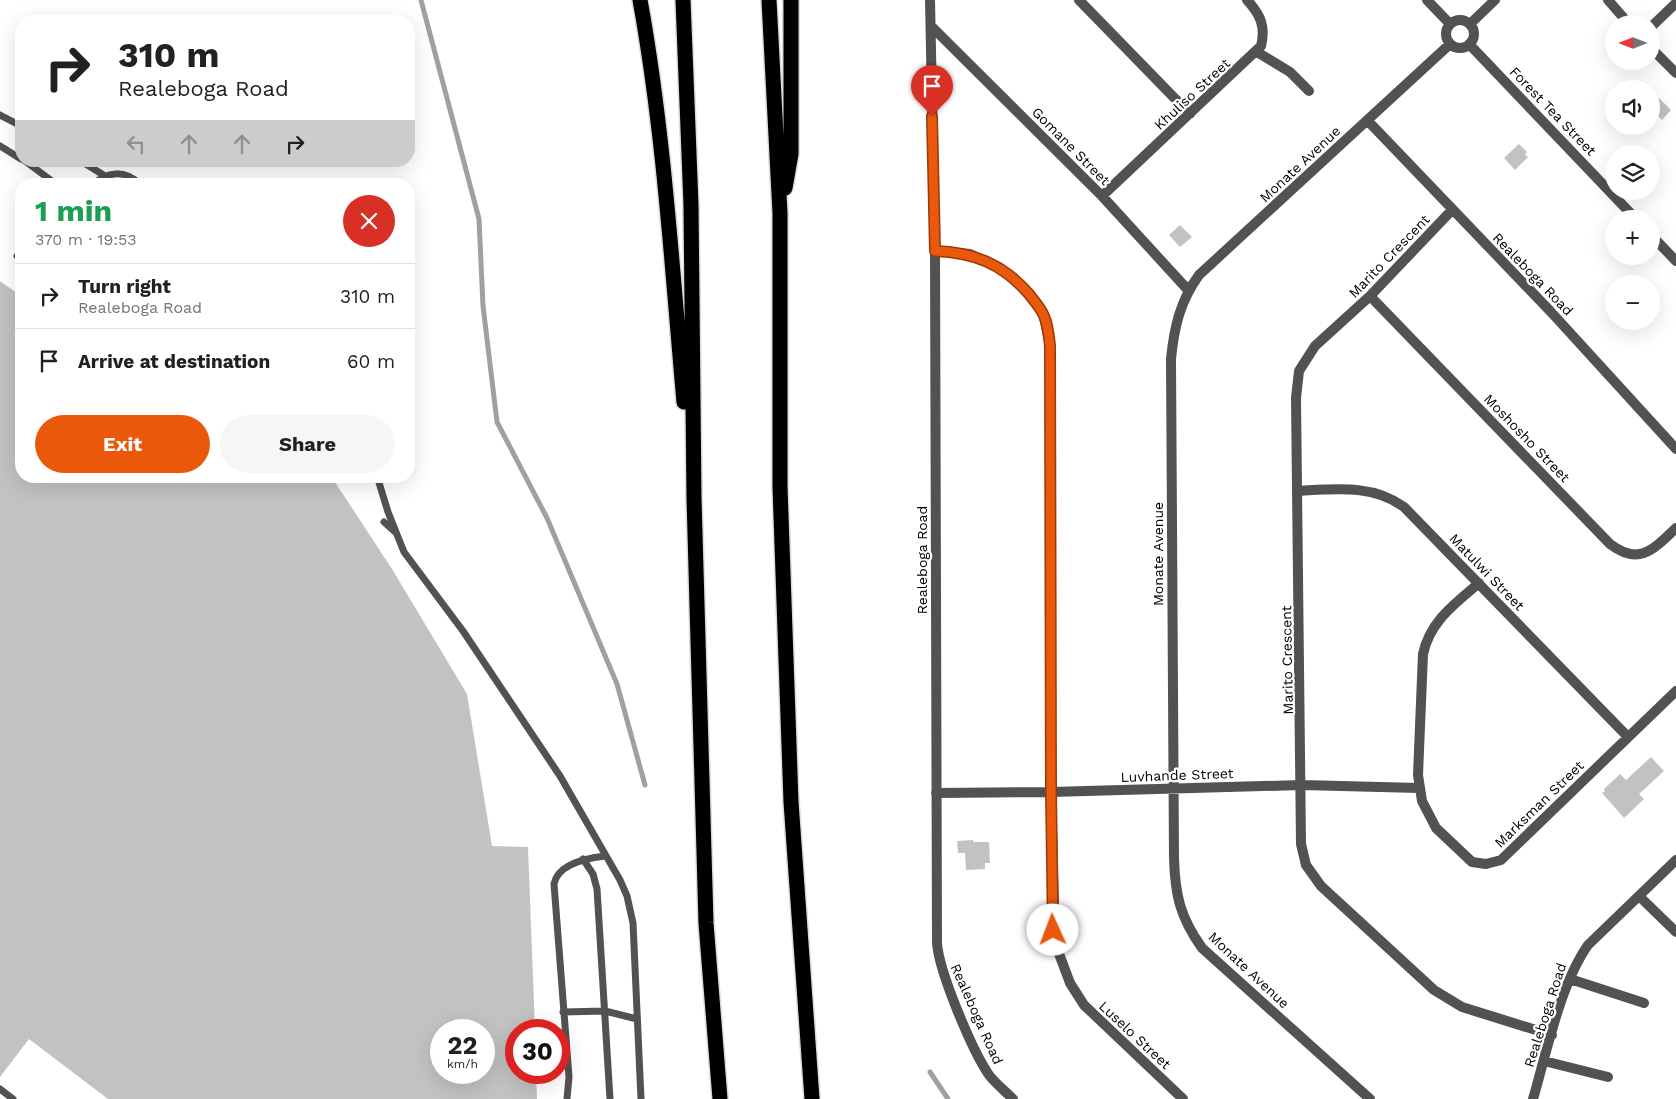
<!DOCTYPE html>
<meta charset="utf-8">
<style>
:root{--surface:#fff;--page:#f6f6f6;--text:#202124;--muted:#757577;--line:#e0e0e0;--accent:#ea580c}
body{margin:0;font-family:"Work Sans",sans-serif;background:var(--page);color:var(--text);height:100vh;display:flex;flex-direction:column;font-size:19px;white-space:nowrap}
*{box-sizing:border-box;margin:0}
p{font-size:16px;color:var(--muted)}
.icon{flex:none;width:28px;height:28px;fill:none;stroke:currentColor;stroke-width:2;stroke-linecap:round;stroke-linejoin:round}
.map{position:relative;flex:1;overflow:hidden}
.drawer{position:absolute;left:15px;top:178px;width:400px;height:305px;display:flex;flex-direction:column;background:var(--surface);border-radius:20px;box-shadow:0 5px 20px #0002}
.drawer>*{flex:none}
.banner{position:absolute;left:15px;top:15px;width:400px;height:152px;border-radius:20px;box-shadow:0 5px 20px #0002;background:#fff;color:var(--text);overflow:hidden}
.needle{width:32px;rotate:270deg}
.controls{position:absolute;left:1605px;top:15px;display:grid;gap:10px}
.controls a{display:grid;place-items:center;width:55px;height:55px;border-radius:50%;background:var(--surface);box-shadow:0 5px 20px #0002;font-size:25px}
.speed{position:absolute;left:430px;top:1019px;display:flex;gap:10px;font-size:25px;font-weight:700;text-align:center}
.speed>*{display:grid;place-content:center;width:65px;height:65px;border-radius:50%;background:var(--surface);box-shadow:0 5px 20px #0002;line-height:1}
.speed small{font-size:12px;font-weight:400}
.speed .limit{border:8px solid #d22;background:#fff;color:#111}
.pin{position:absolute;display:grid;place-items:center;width:42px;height:42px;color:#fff;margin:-51px -21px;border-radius:50% 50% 50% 0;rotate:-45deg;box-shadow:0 0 5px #0007}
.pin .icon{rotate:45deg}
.me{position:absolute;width:55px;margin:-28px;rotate:358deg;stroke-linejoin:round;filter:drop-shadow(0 0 4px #0008)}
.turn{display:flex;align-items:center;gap:18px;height:105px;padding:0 20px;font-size:22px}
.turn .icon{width:65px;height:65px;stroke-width:2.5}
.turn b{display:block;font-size:35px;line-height:42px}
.lanes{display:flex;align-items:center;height:48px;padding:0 20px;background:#0003;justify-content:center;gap:25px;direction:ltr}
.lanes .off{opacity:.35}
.round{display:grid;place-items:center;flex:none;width:52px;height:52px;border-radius:26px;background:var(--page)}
.summary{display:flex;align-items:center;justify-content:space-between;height:85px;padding:0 20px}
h1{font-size:30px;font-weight:700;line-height:38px;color:#1e9e55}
.primary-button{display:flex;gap:10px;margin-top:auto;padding:10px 20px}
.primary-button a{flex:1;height:58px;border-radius:30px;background:var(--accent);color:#fff;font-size:20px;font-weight:700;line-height:58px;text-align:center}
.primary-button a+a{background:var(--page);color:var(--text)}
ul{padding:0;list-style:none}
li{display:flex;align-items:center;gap:15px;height:65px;padding:0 20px;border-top:1px solid var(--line)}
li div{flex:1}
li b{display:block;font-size:19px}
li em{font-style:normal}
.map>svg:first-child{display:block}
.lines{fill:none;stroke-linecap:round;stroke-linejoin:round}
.stream{stroke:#a0a0a0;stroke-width:5}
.building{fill:#c2c2c2;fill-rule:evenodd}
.motorway-casing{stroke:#dbdbdb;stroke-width:18}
.service{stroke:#525252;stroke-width:7}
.minor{stroke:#525252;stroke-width:10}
.motorway{stroke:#000;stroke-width:15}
.route-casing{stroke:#983908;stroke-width:12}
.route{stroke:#ea580c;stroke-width:9}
.labels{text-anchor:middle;stroke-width:4.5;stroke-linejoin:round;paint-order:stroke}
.street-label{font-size:14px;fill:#000;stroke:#fff}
</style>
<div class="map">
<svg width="1676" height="1099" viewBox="0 0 1676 1099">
<rect width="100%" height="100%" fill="#fff"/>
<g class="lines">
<path class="stream" d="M421 0 479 219 483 306 497 422 547 518 617 684 645 785
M930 1072 948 1099"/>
</g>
<path class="building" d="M1659 98 1671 110 1662 120 1651 109Z
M1519 144 1527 152 1525 155 1528 157 1515 170 1504 158Z
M1180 225 1192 237 1180 247 1169 235Z
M0 281 21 296V476H331L392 569 467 694 492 846 528 847 535 1030H516V1072H536L537 1099H108L29 1039 0 1077ZM441 1030H484V1072H441Z
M1651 757 1664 771 1639 794 1644 799 1624 818 1602 793 1605 791 1604 789 1620 774 1626 780Z
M973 840V842H989L990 863H985V869L966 870 965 853H958L957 841Z"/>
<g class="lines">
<g class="motorway-casing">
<path id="motorway" d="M640 0C664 132 672 268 684 402
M683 0 691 205 694 498 706 923 720 1099
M769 0 780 213V487L791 802 812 1099
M785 188 791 154V0"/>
</g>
<path class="service" d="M0 115 21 126
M0 146 21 159
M25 161 56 184
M81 161 105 176
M94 184C107 171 126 170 139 184
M17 256 21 259
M377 476 388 512 404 552 463 631 560 776 620 880 627 896 633 923 641 1099
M384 522 395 532
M583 859 593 874 597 889 610 1099
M563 1012 605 1011 637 1019
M0 1089 13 1099
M567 1099 569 1077 554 884C558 863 588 858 605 856"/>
<path class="minor" d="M930 0 935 251 937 943C939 972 972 1050 989 1075 996 1084 1005 1091 1013 1099
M1079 0 1190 114
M1427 0 1450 24
M1608 0 1629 24
M1446 34a14 14 0 1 1 28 0a14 14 0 1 1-28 0Z
M1470 24 1495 0
M931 26 1102 196 1188 290
M1651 27 1676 3
M1469 44 1636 219
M1651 48 1676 73
M1257 52 1290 72 1309 91
M1368 121 1551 312 1676 449
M1102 196 1261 46C1266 26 1260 14 1247 0
M1452 210 1370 296 1315 346 1299 371 1296 398 1301 844 1306 865 1321 886 1434 990 1462 1007 1552 1035
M1651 235 1676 261
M935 251 970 254 999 267 1015 279 1037 304 1044 316 1050 346 1051 792 1055 943 1070 983 1084 1005 1183 1099
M1370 296 1610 544C1639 566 1653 550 1676 528
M1297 491C1335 489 1373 484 1404 507L1628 737
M1479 583C1455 604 1430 621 1423 654L1418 775 1422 801 1436 828 1472 862 1486 864 1501 860 1676 691
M936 793 1051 792 1302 785 1419 788
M1639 896 1676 932
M1570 979 1644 1003
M1544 1061 1608 1077
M1370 1099 1202 948C1180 917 1175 895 1174 858L1171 359C1174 328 1180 301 1199 275L1450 44
M1533 1099C1547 1051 1560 985 1588 945L1676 860"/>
<use href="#motorway" class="motorway"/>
</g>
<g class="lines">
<g class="route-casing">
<path id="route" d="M932 116 935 251C973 252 1003 264 1029 294 1034 301 1041 308 1044 316 1048 325 1049 336 1050 346L1051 792 1053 930"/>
</g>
<use href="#route" class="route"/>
</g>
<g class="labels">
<g class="street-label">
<text transform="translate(1192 94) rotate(-43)" y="5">Khuliso Street</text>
<text transform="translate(1553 111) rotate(46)" y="5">Forest Tea Street</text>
<text transform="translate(1071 146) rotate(45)" y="5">Gomane Street</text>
<text transform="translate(1300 164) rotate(-43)" y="5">Monate Avenue</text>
<text transform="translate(1389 256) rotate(-46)" y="5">Marito Crescent</text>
<text transform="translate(1533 274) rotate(46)" y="5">Realeboga Road</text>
<text transform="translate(1527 438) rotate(46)" y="5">Moshosho Street</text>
<text transform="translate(1158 554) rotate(-90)" y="5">Monate Avenue</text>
<text transform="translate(922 560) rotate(-90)" y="5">Realeboga Road</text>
<text transform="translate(1487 572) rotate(46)" y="5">Matulwi Street</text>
<text transform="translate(1287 660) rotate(-91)" y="5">Marito Crescent</text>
<text transform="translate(1177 775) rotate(-2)" y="5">Luvhande Street</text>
<text transform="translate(1539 804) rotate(-44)" y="5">Marksman Street</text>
<text transform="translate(1249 970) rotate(43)" y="5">Monate Avenue</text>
<text transform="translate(977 1014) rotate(66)" y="5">Realeboga Road</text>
<text transform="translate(1545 1015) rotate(-72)" y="5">Realeboga Road</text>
<text transform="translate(1135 1035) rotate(43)" y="5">Luselo Street</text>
</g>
</g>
</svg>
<div class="controls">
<a><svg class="needle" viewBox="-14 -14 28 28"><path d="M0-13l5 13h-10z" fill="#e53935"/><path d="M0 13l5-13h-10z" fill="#757577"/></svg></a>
<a><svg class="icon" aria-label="sound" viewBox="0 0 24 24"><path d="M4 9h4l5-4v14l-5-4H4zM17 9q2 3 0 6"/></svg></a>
<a><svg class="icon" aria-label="layers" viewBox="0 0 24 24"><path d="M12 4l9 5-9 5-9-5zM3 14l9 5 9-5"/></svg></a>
<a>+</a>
<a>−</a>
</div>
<div class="speed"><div>22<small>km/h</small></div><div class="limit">30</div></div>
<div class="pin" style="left:932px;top:116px;background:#d93025"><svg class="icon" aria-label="arrive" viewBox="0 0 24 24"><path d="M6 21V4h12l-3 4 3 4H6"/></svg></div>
<svg class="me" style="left:1053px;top:930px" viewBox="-20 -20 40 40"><circle r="19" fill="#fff"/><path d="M0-13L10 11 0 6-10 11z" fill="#ea580c"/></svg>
<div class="banner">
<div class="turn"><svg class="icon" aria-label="right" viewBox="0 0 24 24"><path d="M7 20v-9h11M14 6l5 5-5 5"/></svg><div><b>310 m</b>Realeboga Road</div></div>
<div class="lanes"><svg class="icon off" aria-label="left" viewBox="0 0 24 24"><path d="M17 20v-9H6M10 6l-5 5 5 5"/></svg><svg class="icon off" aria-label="ahead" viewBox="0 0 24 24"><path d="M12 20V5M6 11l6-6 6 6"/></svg><svg class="icon off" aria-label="ahead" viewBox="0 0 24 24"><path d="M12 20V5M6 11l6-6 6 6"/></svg><svg class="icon" aria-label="right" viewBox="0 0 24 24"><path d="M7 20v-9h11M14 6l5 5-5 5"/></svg></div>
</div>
<section class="drawer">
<div class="summary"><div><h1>1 min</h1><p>370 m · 19:53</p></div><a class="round" style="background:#d93025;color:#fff"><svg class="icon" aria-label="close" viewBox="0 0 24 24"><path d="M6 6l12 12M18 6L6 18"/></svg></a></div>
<ul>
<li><svg class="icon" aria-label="right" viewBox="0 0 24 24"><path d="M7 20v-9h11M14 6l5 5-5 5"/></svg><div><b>Turn right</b><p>Realeboga Road</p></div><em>310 m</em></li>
<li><svg class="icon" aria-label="arrive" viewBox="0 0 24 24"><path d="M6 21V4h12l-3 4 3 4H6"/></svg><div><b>Arrive at destination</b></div><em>60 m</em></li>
</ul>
<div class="primary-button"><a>Exit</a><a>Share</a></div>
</section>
</div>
